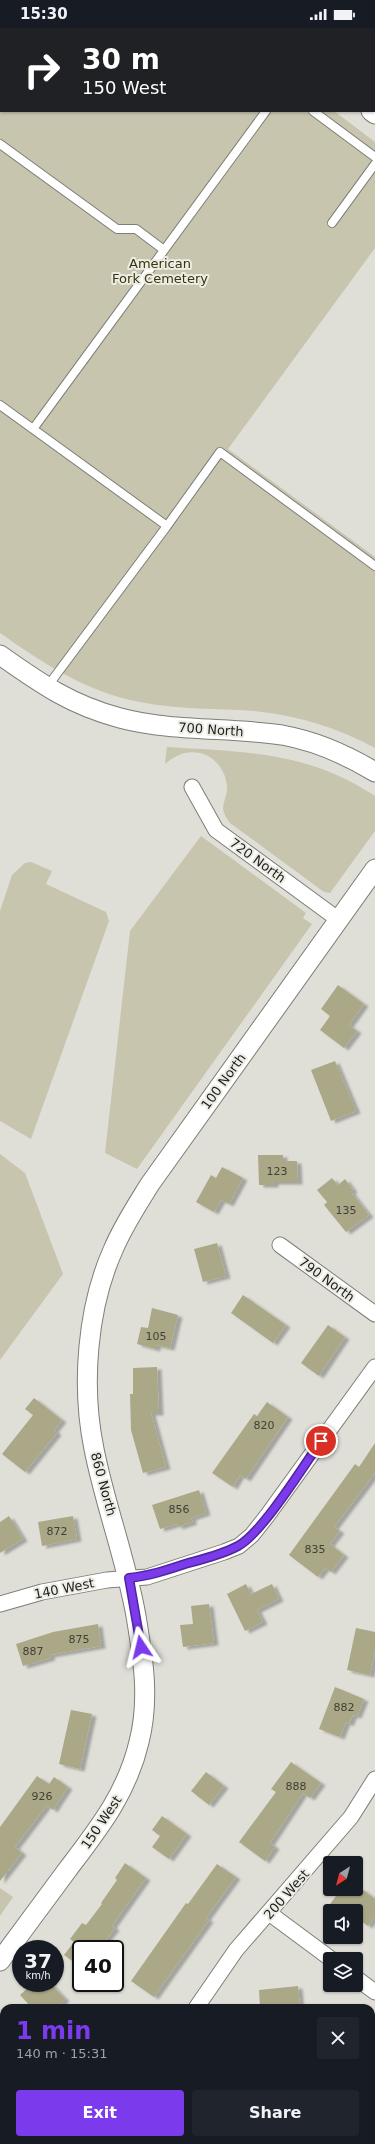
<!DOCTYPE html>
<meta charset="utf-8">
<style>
:root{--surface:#171b24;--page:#20242c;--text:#f1f3f6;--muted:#9ea1a6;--accent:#7c3aed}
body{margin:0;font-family:"DejaVu Sans",sans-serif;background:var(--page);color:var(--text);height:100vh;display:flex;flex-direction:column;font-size:15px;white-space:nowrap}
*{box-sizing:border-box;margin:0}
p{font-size:13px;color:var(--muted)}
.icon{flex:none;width:22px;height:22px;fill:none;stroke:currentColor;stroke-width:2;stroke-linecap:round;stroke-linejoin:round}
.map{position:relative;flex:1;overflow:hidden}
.details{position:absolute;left:0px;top:1976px;width:375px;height:140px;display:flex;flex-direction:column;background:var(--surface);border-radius:12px 12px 0 0;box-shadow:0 1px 3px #0004}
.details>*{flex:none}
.hud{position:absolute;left:0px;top:0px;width:375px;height:84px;box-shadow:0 1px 3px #0004;background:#202124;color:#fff;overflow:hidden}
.needle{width:26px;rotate:216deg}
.controls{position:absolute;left:323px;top:1828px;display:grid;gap:8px}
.controls a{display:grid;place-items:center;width:40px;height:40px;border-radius:4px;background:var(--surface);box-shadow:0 1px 3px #0004;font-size:20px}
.speed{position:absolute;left:12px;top:1912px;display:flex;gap:8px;font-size:20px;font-weight:700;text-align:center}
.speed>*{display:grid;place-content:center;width:52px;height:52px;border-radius:50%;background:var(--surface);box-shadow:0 1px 3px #0004;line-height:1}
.speed small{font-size:10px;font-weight:400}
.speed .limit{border:2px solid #111;border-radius:6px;background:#fff;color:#111}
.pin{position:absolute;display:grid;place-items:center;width:34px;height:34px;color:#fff;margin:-17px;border:2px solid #fff;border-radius:50%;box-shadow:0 1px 4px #0007}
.me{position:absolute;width:44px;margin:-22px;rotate:350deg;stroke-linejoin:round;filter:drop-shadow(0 0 3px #0008)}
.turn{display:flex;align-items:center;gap:14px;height:84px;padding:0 16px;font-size:18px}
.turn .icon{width:52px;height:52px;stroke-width:2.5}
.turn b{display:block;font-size:28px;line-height:34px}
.round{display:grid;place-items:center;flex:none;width:42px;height:42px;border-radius:4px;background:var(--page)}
.head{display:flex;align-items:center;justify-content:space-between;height:68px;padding:0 16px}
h1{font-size:24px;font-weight:800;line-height:30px;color:var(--accent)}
.primary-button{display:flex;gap:8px;margin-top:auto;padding:8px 16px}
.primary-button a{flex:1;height:46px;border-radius:4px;background:var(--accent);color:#fff;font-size:16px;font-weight:800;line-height:46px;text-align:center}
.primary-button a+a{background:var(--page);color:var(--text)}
.status{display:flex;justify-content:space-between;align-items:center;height:28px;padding:0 20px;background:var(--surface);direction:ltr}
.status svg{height:11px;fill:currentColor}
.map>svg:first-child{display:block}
.green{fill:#c7c5ae}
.building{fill:#aba888;filter:url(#shadow)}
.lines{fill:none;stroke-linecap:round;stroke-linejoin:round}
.service-casing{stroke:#7e7e78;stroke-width:10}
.minor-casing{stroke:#7e7e78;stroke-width:17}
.tertiary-casing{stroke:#7e7e78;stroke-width:21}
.service{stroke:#fff;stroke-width:8}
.minor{stroke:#fff;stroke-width:15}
.tertiary{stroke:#fff;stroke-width:19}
.route-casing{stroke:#51269a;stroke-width:10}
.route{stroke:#7c3aed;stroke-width:7}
.labels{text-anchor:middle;stroke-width:4;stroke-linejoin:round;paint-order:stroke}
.number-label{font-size:11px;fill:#414037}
.park-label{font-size:13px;fill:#383309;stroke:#ecece5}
.street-label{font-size:13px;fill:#1e1e1c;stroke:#ecece5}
</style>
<div class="status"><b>15:30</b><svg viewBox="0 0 49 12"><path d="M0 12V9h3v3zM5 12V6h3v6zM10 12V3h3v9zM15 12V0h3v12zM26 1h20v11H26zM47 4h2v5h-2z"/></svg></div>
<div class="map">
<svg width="375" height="2116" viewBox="0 0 375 2116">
<defs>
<filter id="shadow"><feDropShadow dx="4.5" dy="2.5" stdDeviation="1" flood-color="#0004"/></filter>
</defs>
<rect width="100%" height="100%" fill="#dfdfd8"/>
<path class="green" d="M0 0 223 1H1V83H334L375 114V220L228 421 375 529V720C338 700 297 687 254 683 216 680 177 682 140 674 86 664 43 635 0 605Z
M167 719C245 724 307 723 375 768V803L330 865 324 864 230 795C227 791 224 787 223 781 223 775 226 769 227 763 228 746 217 729 200 725 187 722 175 727 165 736Z
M201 808 306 885 303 890 312 896 137 1141 105 1125 130 903Z
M31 834 52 843 46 856 106 884 109 893 31 1111 0 1093V883L12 847 25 835Z
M0 1126 25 1145 63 1246 0 1332Z
M0 1860 13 1869 0 1888Z
M375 2013V2116H264L267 2112H371V2019Z
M0 2016 4 2020V2112H116L121 2116H0Z"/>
<path class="building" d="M338 957 364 976 349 997 357 1003 344 1020 320 1002 330 988 321 981Z
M335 1033 356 1083 331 1093 311 1042Z
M258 1127H283V1133H297L298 1154H274V1157H259Z
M222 1139 243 1150 229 1176 221 1172 214 1184 196 1174 211 1147 216 1150Z
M332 1150 338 1157 345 1151 353 1162 351 1164 369 1187 346 1204 324 1177 327 1174 317 1162Z
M217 1215 226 1248 203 1254 194 1221Z
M243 1267 286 1297 273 1315 231 1285Z
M152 1280 178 1287 170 1320 156 1317V1321L137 1316 141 1299 148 1300Z
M328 1297 345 1309 319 1348 301 1335Z
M157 1339 159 1385H151L166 1439 143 1445 131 1402 130 1366H133V1340Z
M34 1370 62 1392 54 1402 57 1405 25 1444 2 1426 33 1387 25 1381Z
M267 1374 288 1389 246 1451 240 1447 233 1459 212 1445 254 1386 257 1388Z
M375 1415V1445L334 1499 340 1503 330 1516 344 1527 331 1544 325 1540 318 1549 289 1527 355 1436 359 1439Z
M199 1462 206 1485 191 1490 193 1494 178 1499 177 1496 160 1501 152 1477Z
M9 1488 23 1511 0 1525V1494Z
M73 1488 77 1511 42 1518 38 1494Z
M246 1556 251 1566 272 1556 279 1571 257 1582 263 1594 245 1603 227 1566Z
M209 1576 214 1615 183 1619 180 1597 193 1596 191 1578Z
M98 1596 101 1618 50 1627 51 1630 23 1638 16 1616 53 1604Z
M356 1600 375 1604V1624L370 1647 347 1642Z
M335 1659 364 1671 357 1688 353 1687 349 1696 346 1694 340 1709 319 1701Z
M71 1682 92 1686 80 1741 59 1736Z
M291 1734 321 1755 310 1770 303 1765 270 1815 275 1819 265 1833 239 1814 276 1764 271 1761Z
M206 1744 224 1758 209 1777 191 1763Z
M37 1748 49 1756 54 1749 68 1759 53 1782 47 1777 15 1819 22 1825 0 1853V1799Z
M162 1788 187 1806 169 1831 152 1819 160 1808 152 1802Z
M125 1835 146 1850 112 1898 115 1900 99 1921H81V1939L64 1927 74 1914 70 1911 82 1895 86 1897 102 1876 101 1875 117 1852 115 1850Z
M217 1836 236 1849 206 1890 209 1892 154 1969 131 1953 186 1875 188 1876Z
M341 1861H362L375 1871V1888L368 1898 356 1889V1883H325Z
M33 1955H50L65 1971 56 1980H32L20 1967Z
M298 1958 300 1980H260L259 1962Z"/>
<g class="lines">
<g class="service-casing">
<path id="service" d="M200 0 202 1
M44 1 45 0
M0 61 1 60
M313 83 375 129
M0 116 117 201H136L164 222
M332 195 375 136
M0 377 167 498 47 659
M33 401 266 83
M167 498 220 424 375 538"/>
</g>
<g class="minor-casing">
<path id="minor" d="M192 759 216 802 339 892
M280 1217 375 1286
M0 1576 42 1564 107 1552 147 1549 224 1524 239 1518 252 1507 267 1488 375 1339
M269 1885 331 1931
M356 1950 375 1964
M196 1980 236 1922 351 1789 375 1751
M0 2001 4 2004
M135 2112 141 2116"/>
</g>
<g class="tertiary-casing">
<path id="tertiary" d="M252 0 253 1
M349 1V0
M371 83 375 86
M0 627C41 656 71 677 120 690 173 704 229 699 282 707 315 713 347 727 375 744
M0 1933C23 1902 45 1872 68 1841 99 1800 127 1765 139 1714 150 1671 143 1630 136 1588 126 1531 105 1477 94 1421 81 1358 87 1280 113 1222 123 1198 137 1177 150 1156L375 841"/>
</g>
<use href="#service" class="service"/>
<use href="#minor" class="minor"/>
<use href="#tertiary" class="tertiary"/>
</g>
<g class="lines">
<g class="route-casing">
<path id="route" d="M141 1619 129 1550C149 1548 167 1542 185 1536 203 1531 221 1527 238 1518 262 1505 303 1439 321 1413"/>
</g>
<use href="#route" class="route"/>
</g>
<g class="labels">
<g class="number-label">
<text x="277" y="1147">123</text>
<text x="346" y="1186">135</text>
<text x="156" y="1312">105</text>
<text x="264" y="1401">820</text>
<text x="179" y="1485">856</text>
<text x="57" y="1507">872</text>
<text x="315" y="1525">835</text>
<text x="79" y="1615">875</text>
<text x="33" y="1627">887</text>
<text x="344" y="1683">882</text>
<text x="296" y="1762">888</text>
<text x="42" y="1772">926</text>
</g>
<g class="park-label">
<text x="160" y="240">American<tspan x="160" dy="15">Fork Cemetery</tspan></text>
</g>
<g class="street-label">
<text transform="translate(211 701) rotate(4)" y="5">700 North</text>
<text transform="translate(258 832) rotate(36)" y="5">720 North</text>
<text transform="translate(223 1053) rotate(-54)" y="5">100 North</text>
<text transform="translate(327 1251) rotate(36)" y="5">790 North</text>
<text transform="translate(104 1456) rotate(75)" y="5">860 North</text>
<text transform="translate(64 1560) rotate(-11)" y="5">140 West</text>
<text transform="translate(101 1794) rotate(-56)" y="5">150 West</text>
<text transform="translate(286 1866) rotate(-49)" y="5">200 West</text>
</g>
</g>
</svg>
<div class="controls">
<a><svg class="needle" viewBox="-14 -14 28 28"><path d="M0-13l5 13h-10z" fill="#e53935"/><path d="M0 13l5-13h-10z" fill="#9ea1a6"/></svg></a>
<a><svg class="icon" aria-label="sound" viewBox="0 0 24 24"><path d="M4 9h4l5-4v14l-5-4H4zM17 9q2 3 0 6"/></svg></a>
<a><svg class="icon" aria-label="layers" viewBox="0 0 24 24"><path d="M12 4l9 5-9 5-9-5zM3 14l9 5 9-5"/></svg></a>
</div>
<div class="speed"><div>37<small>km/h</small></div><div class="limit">40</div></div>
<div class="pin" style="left:321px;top:1413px;background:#d93025"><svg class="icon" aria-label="arrive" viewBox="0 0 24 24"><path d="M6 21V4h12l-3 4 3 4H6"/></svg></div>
<svg class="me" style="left:141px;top:1619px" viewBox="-20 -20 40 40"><path d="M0-17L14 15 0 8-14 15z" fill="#7c3aed" stroke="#fff" stroke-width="4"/></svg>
<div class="hud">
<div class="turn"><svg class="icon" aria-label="right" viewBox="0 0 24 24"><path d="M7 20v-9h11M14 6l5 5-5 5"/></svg><div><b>30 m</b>150 West</div></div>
</div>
<section class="details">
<div class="head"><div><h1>1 min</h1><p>140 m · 15:31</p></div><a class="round"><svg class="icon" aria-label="close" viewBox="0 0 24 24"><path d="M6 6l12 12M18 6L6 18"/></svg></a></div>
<div class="primary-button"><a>Exit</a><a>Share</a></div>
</section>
</div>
